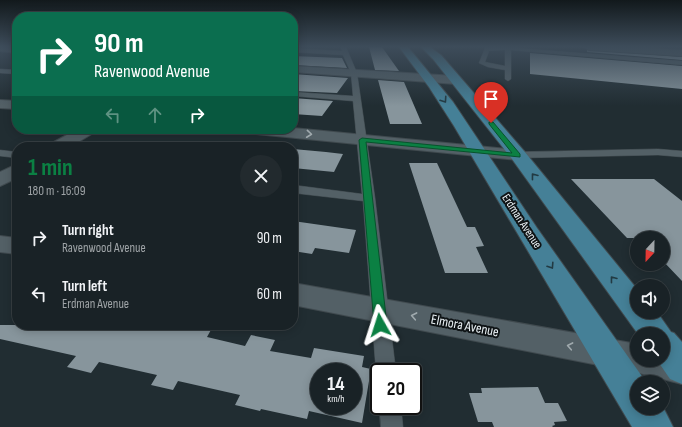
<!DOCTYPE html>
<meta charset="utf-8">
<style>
:root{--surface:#192226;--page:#222a2e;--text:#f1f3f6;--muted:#9fa4a7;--line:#373f43;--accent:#0b8043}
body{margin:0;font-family:"Sofia Sans Condensed",sans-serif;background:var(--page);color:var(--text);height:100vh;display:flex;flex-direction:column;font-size:15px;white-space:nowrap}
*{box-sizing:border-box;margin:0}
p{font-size:13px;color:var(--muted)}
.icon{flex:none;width:22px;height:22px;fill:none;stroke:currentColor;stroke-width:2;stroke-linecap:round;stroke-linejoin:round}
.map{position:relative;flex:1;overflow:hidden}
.sheet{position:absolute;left:12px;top:142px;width:286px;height:188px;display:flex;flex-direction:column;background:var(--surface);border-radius:16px;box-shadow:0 2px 10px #0003,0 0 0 1px var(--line)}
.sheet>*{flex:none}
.top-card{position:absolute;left:12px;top:12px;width:286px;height:122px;border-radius:16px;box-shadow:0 2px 10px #0003,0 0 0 1px var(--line);background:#0b6e4f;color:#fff;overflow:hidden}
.needle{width:26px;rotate:202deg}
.buttons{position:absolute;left:630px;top:231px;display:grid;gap:8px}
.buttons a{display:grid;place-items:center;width:40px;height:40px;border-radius:50%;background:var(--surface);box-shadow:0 2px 10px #0003,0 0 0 1px var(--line);font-size:20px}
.speed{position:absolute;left:310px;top:363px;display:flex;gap:8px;font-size:20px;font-weight:700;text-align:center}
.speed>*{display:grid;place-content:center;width:52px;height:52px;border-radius:50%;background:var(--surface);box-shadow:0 2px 10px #0003,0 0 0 1px var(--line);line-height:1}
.speed small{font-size:10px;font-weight:400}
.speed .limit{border:2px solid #111;border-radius:6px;background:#fff;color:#111}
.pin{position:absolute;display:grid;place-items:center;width:34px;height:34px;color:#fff;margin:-41px -17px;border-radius:50% 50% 50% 0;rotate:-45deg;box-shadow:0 0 4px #0007}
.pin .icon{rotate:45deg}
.me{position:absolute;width:44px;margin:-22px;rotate:354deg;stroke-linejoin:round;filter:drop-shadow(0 0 3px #0008)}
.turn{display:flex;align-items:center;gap:14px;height:84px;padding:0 16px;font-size:18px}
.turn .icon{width:52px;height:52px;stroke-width:2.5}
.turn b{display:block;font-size:28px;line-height:34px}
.lanes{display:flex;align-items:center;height:38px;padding:0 16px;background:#0003;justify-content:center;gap:20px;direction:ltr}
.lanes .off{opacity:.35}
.round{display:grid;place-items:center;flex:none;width:42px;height:42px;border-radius:21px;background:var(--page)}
.headline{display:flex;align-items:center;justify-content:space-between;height:68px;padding:0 16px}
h1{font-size:24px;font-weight:700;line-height:30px;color:var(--accent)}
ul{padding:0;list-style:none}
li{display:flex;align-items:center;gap:12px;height:56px;padding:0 16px}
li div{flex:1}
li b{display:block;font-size:15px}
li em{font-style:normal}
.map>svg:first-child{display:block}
.building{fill:#87959c;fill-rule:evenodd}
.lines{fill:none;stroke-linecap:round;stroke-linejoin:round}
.service-casing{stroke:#404a4f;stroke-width:1}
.minor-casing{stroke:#404a4f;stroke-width:2}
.secondary-casing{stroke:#404a4f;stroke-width:2}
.primary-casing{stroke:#404a4f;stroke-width:2}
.service{fill:#536066;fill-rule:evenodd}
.minor{fill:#536066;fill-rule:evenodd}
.secondary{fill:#536066;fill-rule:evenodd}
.primary{fill:#458097;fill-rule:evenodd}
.oneway{stroke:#223a43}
.oneway2{stroke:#a0aaae}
.route{fill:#0b8043;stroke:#07532c}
.labels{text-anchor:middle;stroke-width:4;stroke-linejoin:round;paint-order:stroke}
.street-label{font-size:12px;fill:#ecf3f7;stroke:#0f1416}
.near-street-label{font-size:14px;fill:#ecf3f7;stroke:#0f1416}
</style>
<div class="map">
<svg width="682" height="427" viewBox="0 0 682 427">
<rect width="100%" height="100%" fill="#212d32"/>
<path class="building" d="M369 47H382L399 71 375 70Z
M587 50 682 57V60L587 52Z
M530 53 682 66V89L530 74Z
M293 56 342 58 347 68 293 65Z
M293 74 348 78 337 93 293 91Z
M378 80 404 82 422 124H390Z
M293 98 333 101 322 116 293 114Z
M293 149 326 152 343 154 334 172 293 168Z
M409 163H437L467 227H475L484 246 476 247 488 273H445Z
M571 179H654L682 201V281L663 261V238H627Z
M293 221 356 230 349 253 315 248 312 254 293 251Z
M0 325H198L212 328 207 337 245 346 251 335 275 340 270 351 311 358 314 348 364 356 362 367 371 369 362 423 309 411 307 419 261 409 260 411 235 405 240 395 178 381 173 390 151 385 157 375 99 362 91 373 67 367 76 356 0 339ZM319 372H353V406H319Z
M538 387 545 403H558L567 421 554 422 555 425 552 426 553 427H494L492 422H478L469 393H482L481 388Z"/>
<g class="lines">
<g class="service-casing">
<path id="service" d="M341 47H346L357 73 375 198 396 372H379V379L376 372 363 201 293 193V185L362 194 353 101 293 96V92L353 96 351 73 343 55 293 52V48L342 51Z
M504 47 682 61V65L511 50V79L508 81 505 79V70L488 67 479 63 485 48ZM505 50V66L485 62 489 51Z
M0 69 17 70V74L0 73Z
M658 149 682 151V157L658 155 518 158 513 155 518 152Z
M0 150 17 152V158L0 156Z
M379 406H401L403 427H381Z"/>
</g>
<g class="minor-casing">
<path id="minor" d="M0 47H17V53L0 51Z
M293 66 456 76 462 80 456 84 293 72Z
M0 100 17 101V109L0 108Z
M293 128 518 150 524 151 527 155 524 159 518 160 256 134 251 132 248 129Z
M78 129H98L95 132 70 147H50L52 143Z
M17 164V178L0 186V172Z
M0 236 17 238V254L0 252Z
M293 283 637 344V360H663V349L682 352V384L639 373 293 305Z"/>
</g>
<g class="secondary-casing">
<path id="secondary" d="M584 47H626L682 50V56L589 50Z"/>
</g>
<g class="primary-casing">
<path id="primary" d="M399 47H408L453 102 537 228 646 382H637V408L663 407 673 427H632L454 126 429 87Z
M421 47H430L441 55 524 151 637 289V312H657L671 332 674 333 682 342V384L670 379 657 360H663V334H638L512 159 433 59Z"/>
</g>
<use href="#service" class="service"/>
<use href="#minor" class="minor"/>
<use href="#secondary" class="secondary"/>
<use href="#primary" class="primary"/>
</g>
<defs><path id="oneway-chevron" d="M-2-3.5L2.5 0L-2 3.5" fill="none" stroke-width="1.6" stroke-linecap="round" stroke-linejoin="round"/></defs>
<g class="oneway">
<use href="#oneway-chevron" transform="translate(444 100) rotate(56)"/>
<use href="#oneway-chevron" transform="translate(534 176) rotate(-128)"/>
<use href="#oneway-chevron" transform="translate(551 266) rotate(57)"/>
<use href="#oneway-chevron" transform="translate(613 279) rotate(-128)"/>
</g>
<g class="oneway2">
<use href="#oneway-chevron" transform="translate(309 134) rotate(6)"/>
<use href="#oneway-chevron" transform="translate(414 316) rotate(-169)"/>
<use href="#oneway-chevron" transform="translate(570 346) rotate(-169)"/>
</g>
<linearGradient id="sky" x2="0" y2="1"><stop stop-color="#12191c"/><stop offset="0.44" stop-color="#3d4c5a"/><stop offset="1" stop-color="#3d4c5a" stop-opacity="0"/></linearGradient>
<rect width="682" height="106" fill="url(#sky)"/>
<path class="route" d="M489 122H493L520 154V157L366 142 387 325 385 328 380 330 376 328 374 325 359 140 362 138 512 153 489 124Z"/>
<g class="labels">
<g class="street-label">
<text transform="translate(522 221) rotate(57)" y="4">Erdman Avenue</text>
</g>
<g class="near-street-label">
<text transform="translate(465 325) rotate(11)" y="5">Elmora Avenue</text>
</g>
</g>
</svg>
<div class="buttons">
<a><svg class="needle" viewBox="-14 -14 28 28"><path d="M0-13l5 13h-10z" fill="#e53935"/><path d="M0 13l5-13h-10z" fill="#9fa4a7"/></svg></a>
<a><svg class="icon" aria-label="sound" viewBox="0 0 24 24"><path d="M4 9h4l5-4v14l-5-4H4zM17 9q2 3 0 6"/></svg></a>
<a><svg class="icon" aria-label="search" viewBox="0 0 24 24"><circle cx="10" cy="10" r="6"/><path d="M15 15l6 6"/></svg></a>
<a><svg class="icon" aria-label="layers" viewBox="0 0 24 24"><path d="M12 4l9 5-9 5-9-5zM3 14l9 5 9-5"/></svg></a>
</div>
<div class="speed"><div>14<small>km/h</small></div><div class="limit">20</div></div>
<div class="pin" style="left:491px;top:123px;background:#d93025"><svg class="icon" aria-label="arrive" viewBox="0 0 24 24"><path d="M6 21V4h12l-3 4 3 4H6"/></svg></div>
<svg class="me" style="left:380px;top:325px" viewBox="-20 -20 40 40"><path d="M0-17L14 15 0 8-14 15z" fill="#0b8043" stroke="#fff" stroke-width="4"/></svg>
<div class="top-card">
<div class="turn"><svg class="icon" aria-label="right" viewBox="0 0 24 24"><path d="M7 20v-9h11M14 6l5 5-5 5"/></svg><div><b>90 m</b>Ravenwood Avenue</div></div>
<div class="lanes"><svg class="icon off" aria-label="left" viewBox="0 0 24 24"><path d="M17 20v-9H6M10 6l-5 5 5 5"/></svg><svg class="icon off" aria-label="ahead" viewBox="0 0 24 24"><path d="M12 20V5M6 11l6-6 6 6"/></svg><svg class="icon" aria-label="right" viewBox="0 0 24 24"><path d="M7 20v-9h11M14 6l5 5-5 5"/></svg></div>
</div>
<section class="sheet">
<div class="headline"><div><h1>1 min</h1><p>180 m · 16:09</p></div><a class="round"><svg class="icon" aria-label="close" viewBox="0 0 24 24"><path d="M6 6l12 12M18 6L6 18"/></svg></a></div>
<ul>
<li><svg class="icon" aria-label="right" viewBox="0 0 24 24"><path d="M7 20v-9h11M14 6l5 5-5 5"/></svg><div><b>Turn right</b><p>Ravenwood Avenue</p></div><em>90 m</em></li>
<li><svg class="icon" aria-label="left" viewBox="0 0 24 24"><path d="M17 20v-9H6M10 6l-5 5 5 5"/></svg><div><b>Turn left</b><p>Erdman Avenue</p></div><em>60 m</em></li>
</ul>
</section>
</div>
